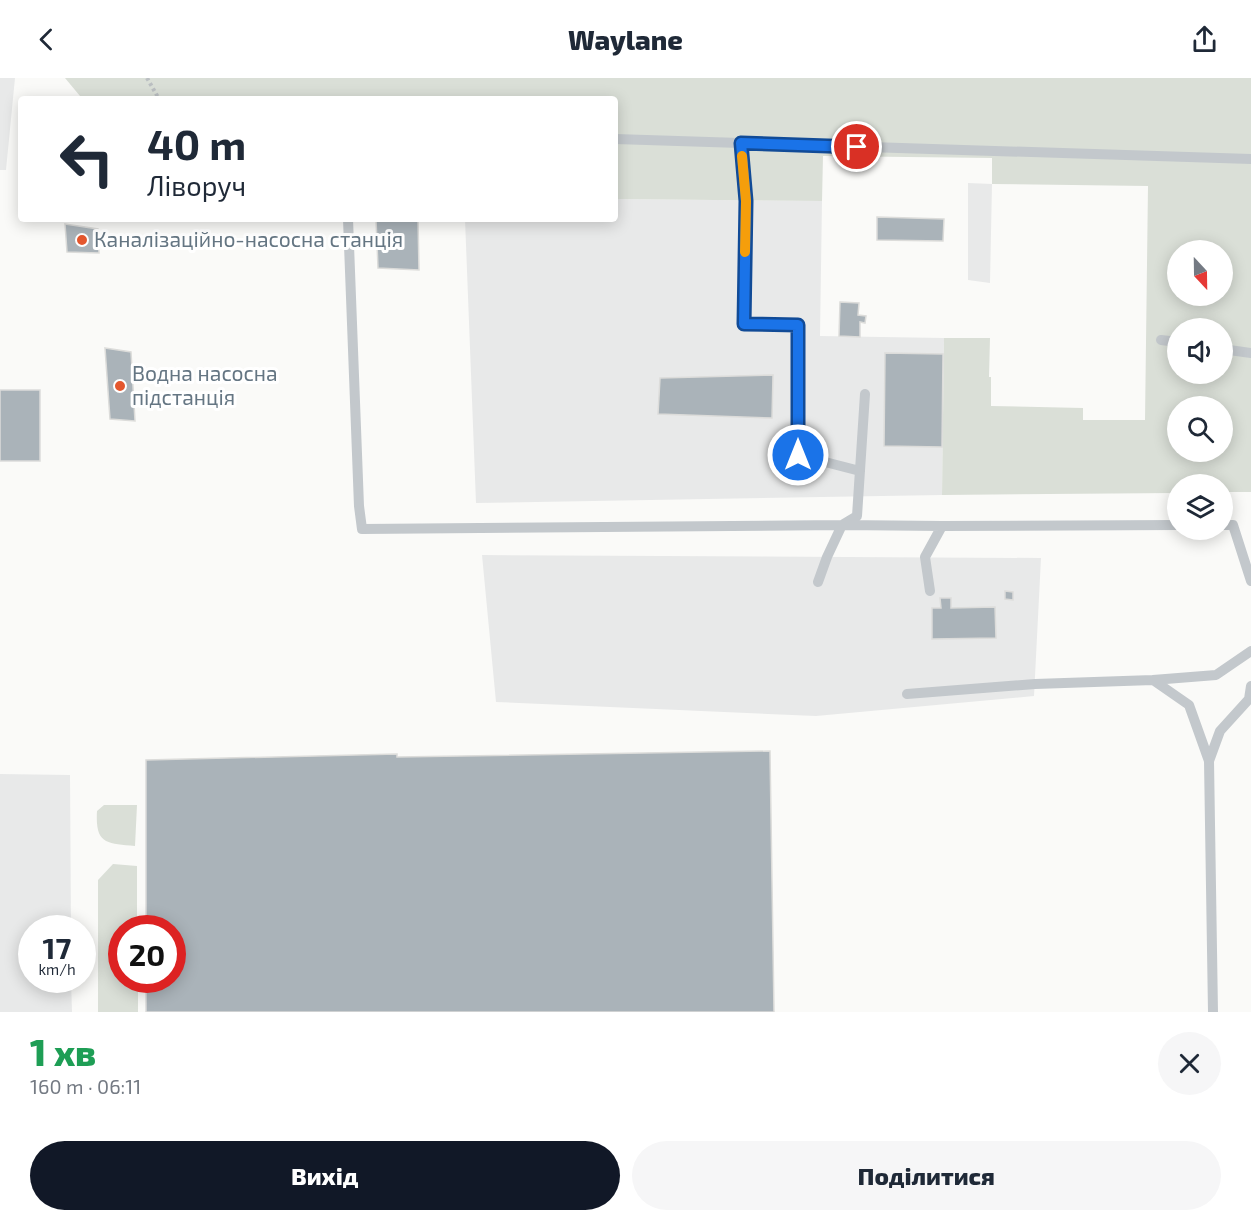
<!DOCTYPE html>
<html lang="uk">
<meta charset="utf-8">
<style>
:root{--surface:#fff;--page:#f6f6f7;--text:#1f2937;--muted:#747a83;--accent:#111827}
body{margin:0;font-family:"Exo 2",sans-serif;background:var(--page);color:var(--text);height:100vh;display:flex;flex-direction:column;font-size:22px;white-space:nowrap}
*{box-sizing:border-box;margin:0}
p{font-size:20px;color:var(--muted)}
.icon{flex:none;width:33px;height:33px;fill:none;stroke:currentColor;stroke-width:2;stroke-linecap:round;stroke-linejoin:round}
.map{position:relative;height:934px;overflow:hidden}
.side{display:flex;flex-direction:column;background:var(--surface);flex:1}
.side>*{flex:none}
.guide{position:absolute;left:18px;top:18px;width:600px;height:126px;border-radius:6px;box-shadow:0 3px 15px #0003;background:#fff;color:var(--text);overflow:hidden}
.needle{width:39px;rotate:158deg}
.tools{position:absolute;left:1167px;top:162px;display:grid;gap:12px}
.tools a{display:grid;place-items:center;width:66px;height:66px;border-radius:50%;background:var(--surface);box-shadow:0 3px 15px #0003;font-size:30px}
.speed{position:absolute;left:18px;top:837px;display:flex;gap:12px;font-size:30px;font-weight:700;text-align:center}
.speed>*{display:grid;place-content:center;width:78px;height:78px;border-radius:50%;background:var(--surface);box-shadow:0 3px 15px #0003;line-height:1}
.speed small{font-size:15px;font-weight:400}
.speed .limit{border:9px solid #d22;background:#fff;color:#111}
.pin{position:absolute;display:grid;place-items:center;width:51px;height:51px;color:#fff;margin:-26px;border:3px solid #fff;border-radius:50%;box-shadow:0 2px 6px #0007}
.me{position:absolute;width:66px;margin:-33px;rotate:0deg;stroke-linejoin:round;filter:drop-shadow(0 0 4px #0008)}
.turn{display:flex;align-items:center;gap:21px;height:126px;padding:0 30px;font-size:27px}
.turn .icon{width:78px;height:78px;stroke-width:2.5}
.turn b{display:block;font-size:42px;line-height:51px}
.round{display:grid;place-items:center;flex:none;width:63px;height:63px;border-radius:32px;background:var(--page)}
.head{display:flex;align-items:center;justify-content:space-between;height:102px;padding:0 30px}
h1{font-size:36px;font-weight:800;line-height:45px;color:#1e9e55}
.button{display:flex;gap:12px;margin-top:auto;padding:12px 30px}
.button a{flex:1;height:69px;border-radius:36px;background:var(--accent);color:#fff;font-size:24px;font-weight:800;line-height:69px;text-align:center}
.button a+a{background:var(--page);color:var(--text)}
header{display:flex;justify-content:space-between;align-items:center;height:78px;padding:0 30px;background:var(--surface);font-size:27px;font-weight:800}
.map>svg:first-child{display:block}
.built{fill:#e8e9e9}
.green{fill:#dadfd7;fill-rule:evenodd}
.building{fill:#aab3b9;stroke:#dcdcda;stroke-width:1.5}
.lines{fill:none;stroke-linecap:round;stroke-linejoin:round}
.path{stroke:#bbbfc2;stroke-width:4;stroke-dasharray:3 3;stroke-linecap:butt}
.lane{stroke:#c3c8cc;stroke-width:10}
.route-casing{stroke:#114b97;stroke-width:15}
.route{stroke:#1a73e8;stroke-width:10}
.slow{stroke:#f59e0b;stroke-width:10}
.poi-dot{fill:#e4572e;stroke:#fff;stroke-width:2}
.labels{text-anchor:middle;stroke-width:6;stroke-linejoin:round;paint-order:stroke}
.poi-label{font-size:21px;fill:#657683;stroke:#fff;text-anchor:start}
</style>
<header><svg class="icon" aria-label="back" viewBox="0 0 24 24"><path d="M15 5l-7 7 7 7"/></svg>Waylane<svg class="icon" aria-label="share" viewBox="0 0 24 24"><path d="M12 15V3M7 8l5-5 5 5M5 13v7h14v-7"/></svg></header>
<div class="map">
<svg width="1251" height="934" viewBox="0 0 1251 934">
<rect width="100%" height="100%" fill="#fafaf8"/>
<path class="built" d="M0 0H15L6 92H0Z
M968 105 992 106 990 205 968 202Z
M615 121 822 123 820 258 944 260 942 417 476 425 465 141H615Z
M482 477 1041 480 1034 618 816 638 496 624Z
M0 696 70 697 71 850H32V902H71L72 934H0Z"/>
<path class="green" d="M65 0H1251V414H1223L1222 406H1178L1177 415 942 417 944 260H990L989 299H991V328L1083 330V342H1145L1148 108 992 106V80L823 78 822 123 615 121V21H79L80 18ZM1178 172H1222V218H1178ZM1178 250H1222V296H1178ZM1178 328H1222V374H1178Z
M104 727H137L135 768C107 765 95 767 97 733Z
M113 786 137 788V850H122V902H138V934H98V802Z"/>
<path class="building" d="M877 139 944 141 943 163 877 162Z
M376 141H418L419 192 378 190Z
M65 146 98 151 99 175 67 174Z
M840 224 859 225 858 237 866 238 865 245 860 244V259L839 258Z
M105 270 131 274 135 343 110 341Z
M885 275 943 276 942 369 884 368Z
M773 297 772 340 658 336 660 300Z
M0 312H40V383H0Z
M1005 513 1013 514V522L1005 521Z
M940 520H951V530L995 529 996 560 932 561V530H941Z
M770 673 774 934H146V902H172V850H146V682L397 676V679Z"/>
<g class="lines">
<path class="path" d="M147 0 159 21"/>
<path class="lane" d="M615 61 1251 81
M741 65 746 123 744 246 798 247V377L860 393
M348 141 359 428 362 451 842 447 942 448 925 479 930 513
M1161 262 1178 264
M1222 271 1251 275
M1222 447H1233L1251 503
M942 448 1178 447
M818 504 827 479 842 447 857 438 865 316
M1153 602 1216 597 1251 573
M907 616 1035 606 1153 602 1189 627 1209 683 1213 934
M1209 683 1220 653 1249 621 1251 608"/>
</g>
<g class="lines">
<g class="route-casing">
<path id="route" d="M798 377V247L744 246 746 123 741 65 857 69"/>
</g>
<use href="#route" class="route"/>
<path class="slow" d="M742 78 746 123 745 174"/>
</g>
<g class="poi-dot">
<circle cx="82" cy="162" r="6"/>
<circle cx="120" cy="308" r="6"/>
</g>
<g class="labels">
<g class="poi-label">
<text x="94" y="169">Каналізаційно-насосна станція</text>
<text x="132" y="303">Водна насосна<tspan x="132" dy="24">підстанція</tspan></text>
</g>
</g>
</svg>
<div class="tools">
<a><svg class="needle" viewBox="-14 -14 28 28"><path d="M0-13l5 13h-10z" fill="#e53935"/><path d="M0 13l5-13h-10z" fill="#747a83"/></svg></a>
<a><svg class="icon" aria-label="sound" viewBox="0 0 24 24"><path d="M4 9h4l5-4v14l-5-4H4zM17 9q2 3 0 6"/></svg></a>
<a><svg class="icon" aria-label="search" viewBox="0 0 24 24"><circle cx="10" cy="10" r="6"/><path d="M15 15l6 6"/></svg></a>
<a><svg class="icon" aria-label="layers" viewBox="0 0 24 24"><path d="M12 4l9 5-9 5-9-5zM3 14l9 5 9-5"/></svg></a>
</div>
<div class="speed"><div>17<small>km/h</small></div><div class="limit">20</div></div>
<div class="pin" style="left:857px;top:69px;background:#d93025"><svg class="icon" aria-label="arrive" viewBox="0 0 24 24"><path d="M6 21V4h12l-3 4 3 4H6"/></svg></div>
<svg class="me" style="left:798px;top:377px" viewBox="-20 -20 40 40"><circle r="17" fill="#1a73e8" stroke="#fff" stroke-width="3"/><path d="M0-11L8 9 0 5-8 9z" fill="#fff"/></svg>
<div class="guide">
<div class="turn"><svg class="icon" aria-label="left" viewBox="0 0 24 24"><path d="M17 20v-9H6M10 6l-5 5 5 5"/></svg><div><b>40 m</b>Ліворуч</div></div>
</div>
</div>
<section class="side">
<div class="head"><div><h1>1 хв</h1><p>160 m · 06:11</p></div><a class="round"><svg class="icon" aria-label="close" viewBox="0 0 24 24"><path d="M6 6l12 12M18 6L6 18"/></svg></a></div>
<div class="button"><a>Вихід</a><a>Поділитися</a></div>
</section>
